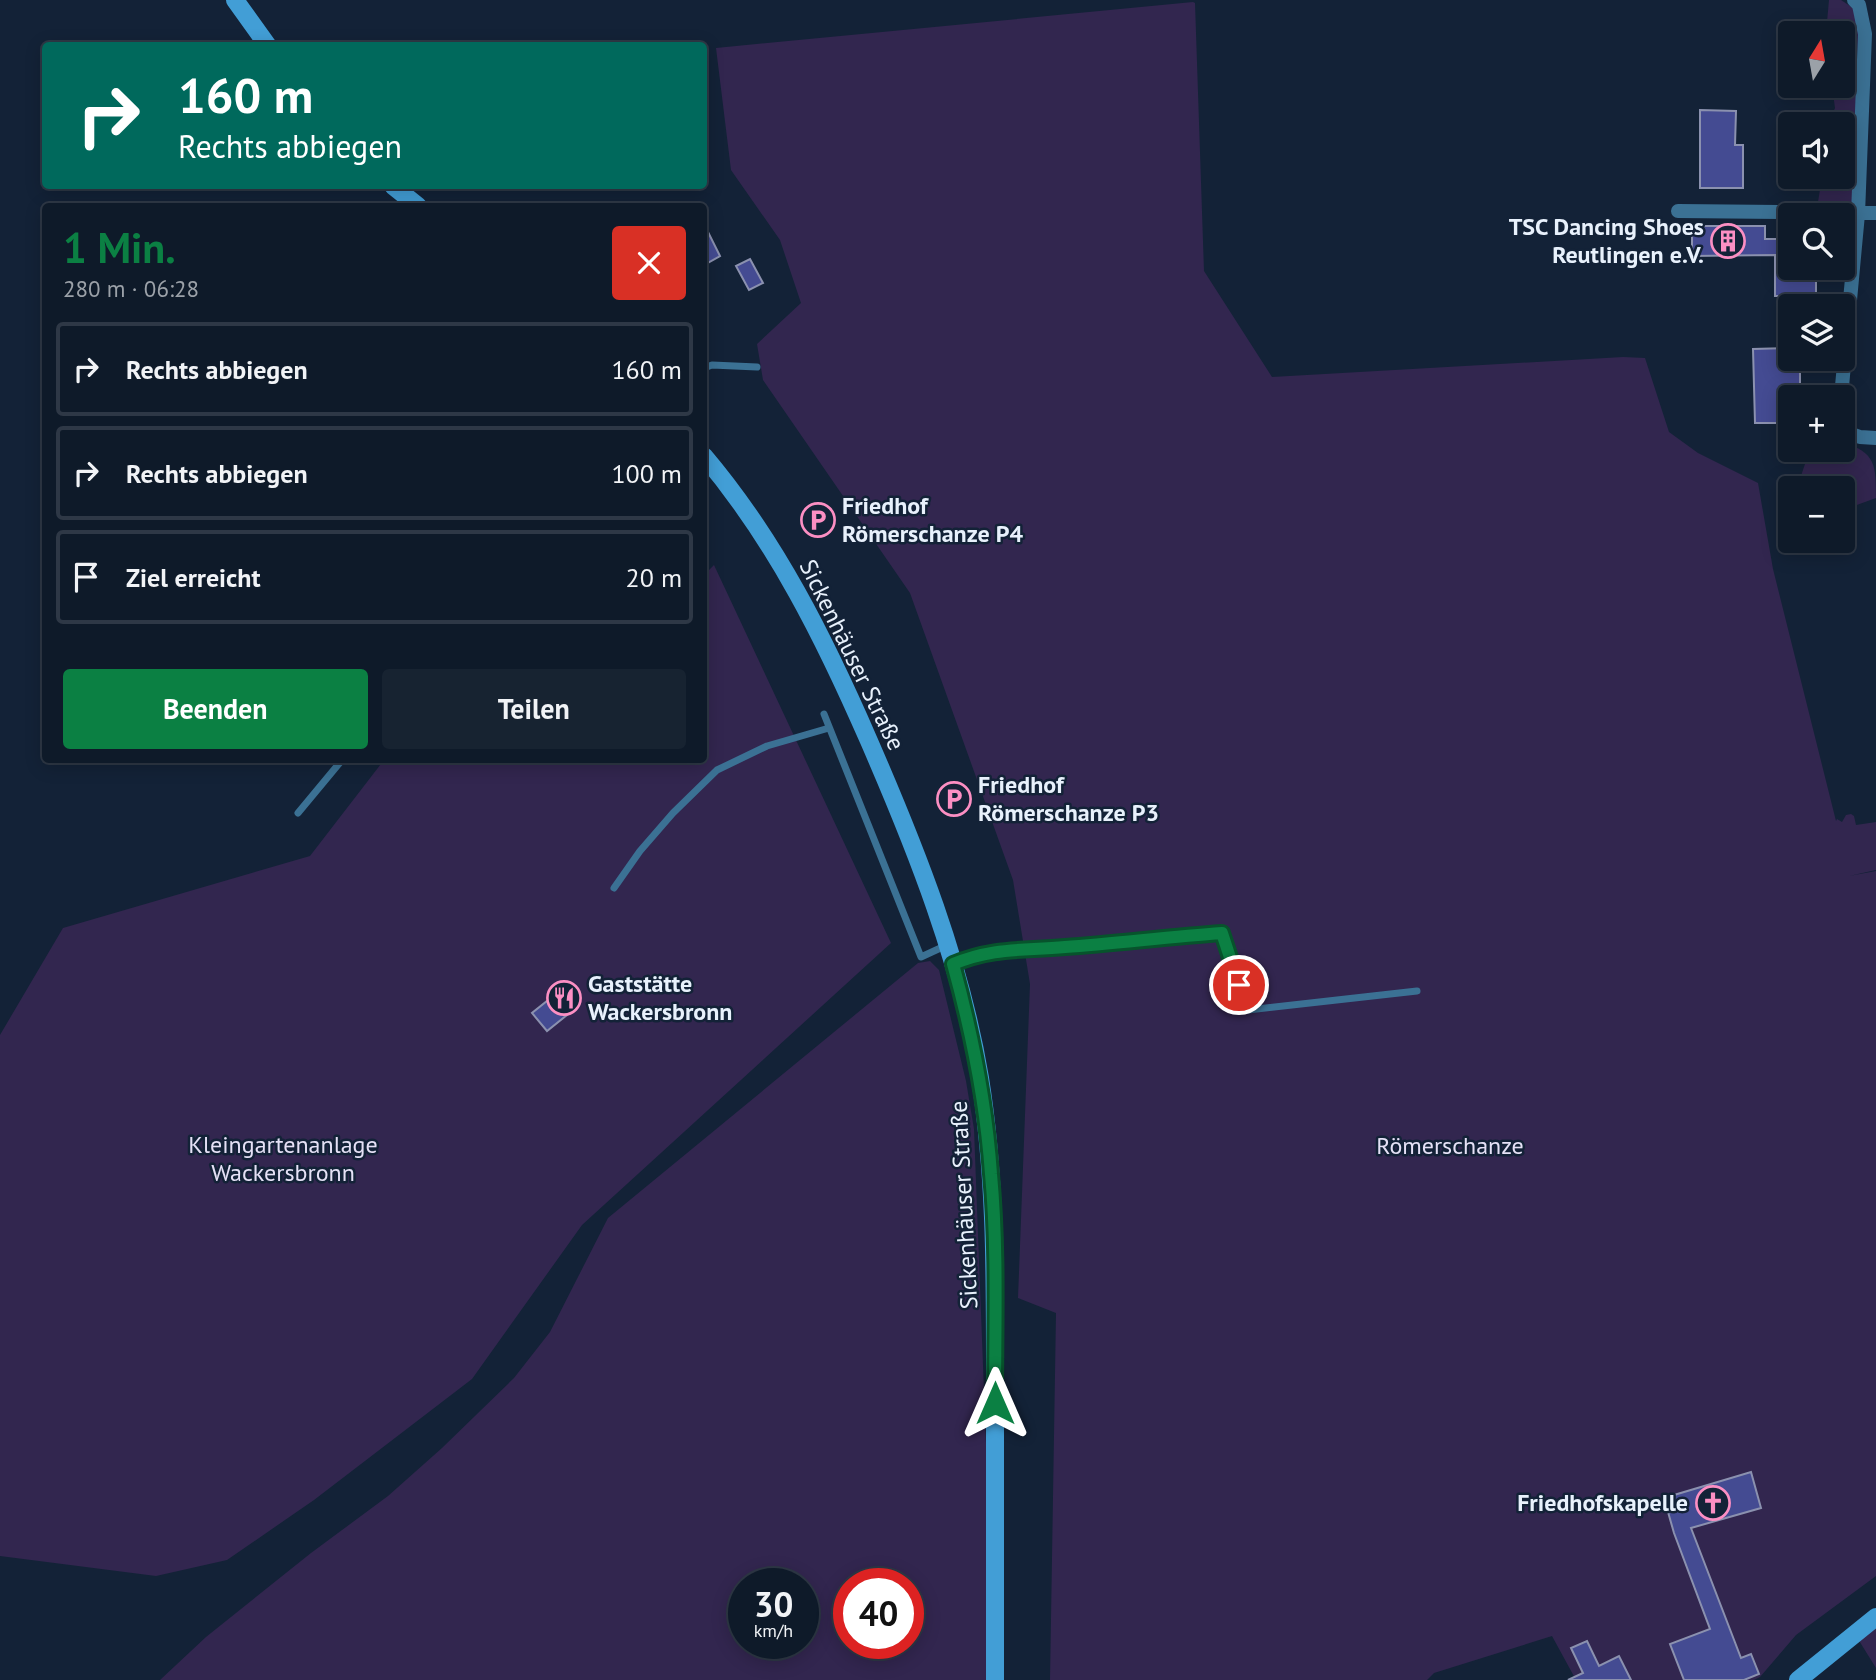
<!DOCTYPE html>
<html lang="de">
<meta charset="utf-8">
<style>
:root{--surface:#0e1a29;--page:#172331;--text:#f1f3f6;--muted:#9ba1a8;--line:#2e3846;--accent:#0b8043}
body{margin:0;font-family:"PT Sans",sans-serif;background:var(--page);color:var(--text);height:100vh;display:flex;flex-direction:column;font-size:26px;white-space:nowrap}
*{box-sizing:border-box;margin:0}
p{font-size:23px;color:var(--muted)}
.icon{flex:none;width:38px;height:38px;fill:none;stroke:currentColor;stroke-width:2;stroke-linecap:round;stroke-linejoin:round}
.map{position:relative;flex:1;overflow:hidden}
.side{position:absolute;left:42px;top:203px;width:665px;height:560px;display:flex;flex-direction:column;background:var(--surface);border-radius:7px;box-shadow:0 4px 18px #0003,0 0 0 2px var(--line)}
.side>*{flex:none}
.hud{position:absolute;left:42px;top:42px;width:665px;height:147px;border-radius:7px;box-shadow:0 4px 18px #0003,0 0 0 2px var(--line);background:#00695c;color:#fff;overflow:hidden}
.needle{width:46px;rotate:11deg}
.fabs{position:absolute;left:1778px;top:21px;display:grid;gap:14px}
.fabs a{display:grid;place-items:center;width:77px;height:77px;border-radius:7px;background:var(--surface);box-shadow:0 4px 18px #0003,0 0 0 2px var(--line);font-size:35px}
.speed{position:absolute;left:728px;top:1568px;display:flex;gap:14px;font-size:35px;font-weight:700;text-align:center}
.speed>*{display:grid;place-content:center;width:91px;height:91px;border-radius:50%;background:var(--surface);box-shadow:0 4px 18px #0003,0 0 0 2px var(--line);line-height:1}
.speed small{font-size:18px;font-weight:400}
.speed .limit{border:10px solid #d22;background:#fff;color:#111}
.pin{position:absolute;display:grid;place-items:center;width:60px;height:60px;color:#fff;margin:-30px;border:4px solid #fff;border-radius:50%;box-shadow:0 2px 7px #0007}
.me{position:absolute;width:77px;margin:-38px;rotate:0deg;stroke-linejoin:round;filter:drop-shadow(0 0 5px #0008)}
.turn{display:flex;align-items:center;gap:24px;height:147px;padding:0 21px;font-size:32px}
.turn .icon{width:91px;height:91px;stroke-width:2.5}
.turn b{display:block;font-size:49px;line-height:60px}
.round{display:grid;place-items:center;flex:none;width:74px;height:74px;border-radius:7px;background:var(--page)}
.headline{display:flex;align-items:center;justify-content:space-between;height:119px;padding:0 21px}
h1{font-size:42px;font-weight:600;line-height:52px;color:var(--accent)}
.button{display:flex;gap:14px;margin-top:auto;padding:14px 21px}
.button a{flex:1;height:80px;border-radius:7px;background:var(--accent);color:#fff;font-size:28px;font-weight:600;line-height:80px;text-align:center}
.button a+a{background:var(--page);color:var(--text)}
ul{padding:0;list-style:none}
li{display:flex;align-items:center;gap:21px;height:94px;margin:0 14px 10px;padding:0 7px;border:4px solid var(--line);border-radius:7px}
li div{flex:1}
li b{display:block;font-size:26px}
li em{font-style:normal}
.map>svg:first-child{display:block}
.green{fill:#32264f;fill-rule:evenodd}
.building{fill:#444b92;stroke:#8b91af;stroke-width:2}
.lines{fill:none;stroke-linecap:round;stroke-linejoin:round}
.lane{stroke:#3b7194;stroke-width:7}
.street{stroke:#3b7194;stroke-width:14}
.secondary{stroke:#429ed6;stroke-width:18}
.route-casing{stroke:#07532c;stroke-width:18}
.route{stroke:#0b8043;stroke-width:12}
.labels{text-anchor:middle;stroke-width:5;stroke-linejoin:round;paint-order:stroke}
.poi-label{font-size:24px;font-weight:bold;fill:#e8f1fc;stroke:#132237;text-anchor:start}
.street-label{font-size:24px;fill:#e8f1fc;stroke:#132237}
.park-label{font-size:24px;fill:#e5e1f6;stroke:#132237}
</style>
<div class="map">
<svg width="1876" height="1680" viewBox="0 0 1876 1680">
<rect width="100%" height="100%" fill="#132237"/>
<path class="green" d="M1829 0H1841L1853 8 1858 31 1854 208 1825 207 1818 202 1822 177H1843V124H1829V122L1835 108 1832 86H1843V33H1826Z
M1193 2 1195 3 1204 271 1272 377 1623 357 1645 358 1669 432 1698 453 1758 483 1773 569 1836 821 1837 819 1842 822 1846 815 1851 814 1854 816 1856 825 1876 822V870L1849 876 1876 871V1576L1796 1635 1760 1677 1754 1680H1576L1552 1636 1434 1673 1427 1680H1050L1056 1313 1018 1298 1030 984 1013 880 910 593 763 380 757 344 801 303 780 240 731 170 716 48Z
M1843 442C1876 453 1876 465 1876 498L1843 510V488H1797L1808 455 1816 450H1843Z
M714 565 891 943 582 1225 472 1379 314 1500 227 1560 156 1576 0 1556V1035L63 928 310 856 384 760H704V575Z
M930 961 939 970 966 1081 974 1129 995 1680H160L206 1637 311 1553 388 1496 442 1448 514 1378 550 1332 608 1218 918 963ZM744 1584H803V1643H744ZM849 1584H908V1643H849Z
M1876 1623V1668L1858 1639Z"/>
<path class="building" d="M1700 110 1736 111 1735 145H1743V188H1700Z
M704 224 720 256 704 265Z
M1692 226H1765V239H1790V268H1816V295L1775 296V255L1692 256Z
M750 259 763 283 749 290 736 266Z
M1790 348V359H1800V397H1790V423H1755L1753 349Z
M562 989 577 1007 547 1031 532 1013Z
M1751 1472 1761 1508 1691 1528 1741 1658 1751 1654 1759 1674 1744 1680H1684L1670 1644 1710 1629 1674 1533 1664 1498Z
M1587 1641 1599 1666 1619 1656 1631 1680H1568L1583 1673 1571 1648Z"/>
<g class="lines">
<path class="lane" d="M704 368 712 365 757 367
M824 714 921 957 947 945
M298 813 342 760
M614 888 640 851 673 813 717 770 767 746 829 728
M954 964C991 949 1021 950 1060 948 1114 945 1168 938 1222 933L1248 1010 1417 991"/>
<path class="street" d="M1678 211 1876 213
M1841 397 1858 214 1865 34 1859 5 1854 0
M1843 431 1860 437 1876 438"/>
<path class="secondary" d="M235 0 268 46
M393 186 418 206
M704 456C776 541 825 640 869 741 916 849 961 962 980 1078 995 1173 995 1267 995 1363 995 1468 995 1574 995 1680
M1798 1680 1876 1617"/>
</g>
<g class="lines">
<g class="route-casing">
<path id="route" d="M995 1403C995 1327 998 1250 991 1174 986 1102 972 1033 953 964 994 947 1023 951 1065 947 1117 943 1169 937 1222 933L1239 985"/>
</g>
<use href="#route" class="route"/>
</g>
<defs>
<g id="building-ring" transform="scale(1.75)"><circle r="9.5" fill="#132237" stroke="#fc8fc3" stroke-width="1.5"/><path d="M-4-6H4V6H1V3H-1V6H-4ZM-2.5-4.3h1.7v1.8h-1.7ZM.8-4.3h1.7v1.8H.8ZM-2.5-1h1.7V.8h-1.7ZM.8-1h1.7V.8H.8Z" fill="#fc8fc3"/></g>
<g id="parking-ring" transform="scale(1.75)"><circle r="9.5" fill="#132237" stroke="#fc8fc3" stroke-width="1.5"/><path d="M-3.5-5.5H1a3.5 3.5 0 0 1 0 7H-1V5.5H-3.5ZM-1-3.4V-.6H.8a1.4 1.4 0 0 0 0-2.8Z" fill="#fc8fc3"/></g>
<g id="restaurant-ring" transform="scale(1.75)"><circle r="9.5" fill="#132237" stroke="#fc8fc3" stroke-width="1.5"/><path d="M-5-6h1v4h1v-4h1v4h1v-4h1v5L-1.5 .5V6h-2V.5L-5-1ZM5-6V6H3V1.5H1.5Q1.5-4 5-6Z" fill="#fc8fc3"/></g>
<g id="church-ring" transform="scale(1.75)"><circle r="9.5" fill="#132237" stroke="#fc8fc3" stroke-width="1.5"/><path d="M-1.2-6h2.4v3.5h3.3v2.4h-3.3V6h-2.4V-.1h-3.3v-2.4h3.3Z" fill="#fc8fc3"/></g>
</defs>
<g fill-rule="evenodd">
<use href="#building-ring" x="1728" y="241"/>
<use href="#parking-ring" x="818" y="520"/>
<use href="#parking-ring" x="954" y="799"/>
<use href="#restaurant-ring" x="564" y="998"/>
<use href="#church-ring" x="1713" y="1503"/>
</g>
<g class="labels">
<g class="poi-label">
<text x="1704" y="235" text-anchor="end">TSC Dancing Shoes<tspan x="1704" dy="28">Reutlingen e.V.</tspan></text>
<text x="842" y="514">Friedhof<tspan x="842" dy="28">Römerschanze P4</tspan></text>
<text x="978" y="793">Friedhof<tspan x="978" dy="28">Römerschanze P3</tspan></text>
<text x="588" y="992">Gaststätte<tspan x="588" dy="28">Wackersbronn</tspan></text>
<text x="1688" y="1511" text-anchor="end">Friedhofskapelle</text>
</g>
<g class="street-label">
<text transform="translate(852 655) rotate(64)" y="8">Sickenhäuser Straße</text>
<text transform="translate(964 1205) rotate(-93)" y="8">Sickenhäuser Straße</text>
</g>
<g class="park-label">
<text x="283" y="1153">Kleingartenanlage<tspan x="283" dy="28">Wackersbronn</tspan></text>
<text x="1450" y="1154">Römerschanze</text>
</g>
</g>
</svg>
<div class="fabs">
<a><svg class="needle" viewBox="-14 -14 28 28"><path d="M0-13l5 13h-10z" fill="#e53935"/><path d="M0 13l5-13h-10z" fill="#9ba1a8"/></svg></a>
<a><svg class="icon" aria-label="sound" viewBox="0 0 24 24"><path d="M4 9h4l5-4v14l-5-4H4zM17 9q2 3 0 6"/></svg></a>
<a><svg class="icon" aria-label="search" viewBox="0 0 24 24"><circle cx="10" cy="10" r="6"/><path d="M15 15l6 6"/></svg></a>
<a><svg class="icon" aria-label="layers" viewBox="0 0 24 24"><path d="M12 4l9 5-9 5-9-5zM3 14l9 5 9-5"/></svg></a>
<a>+</a>
<a>−</a>
</div>
<div class="speed"><div>30<small>km/h</small></div><div class="limit">40</div></div>
<div class="pin" style="left:1239px;top:985px;background:#d93025"><svg class="icon" aria-label="arrive" viewBox="0 0 24 24"><path d="M6 21V4h12l-3 4 3 4H6"/></svg></div>
<svg class="me" style="left:995px;top:1403px" viewBox="-20 -20 40 40"><path d="M0-17L14 15 0 8-14 15z" fill="#0b8043" stroke="#fff" stroke-width="4"/></svg>
<div class="hud">
<div class="turn"><svg class="icon" aria-label="right" viewBox="0 0 24 24"><path d="M7 20v-9h11M14 6l5 5-5 5"/></svg><div><b>160 m</b>Rechts abbiegen</div></div>
</div>
<section class="side">
<div class="headline"><div><h1>1 Min.</h1><p>280 m · 06:28</p></div><a class="round" style="background:#d93025;color:#fff"><svg class="icon" aria-label="close" viewBox="0 0 24 24"><path d="M6 6l12 12M18 6L6 18"/></svg></a></div>
<ul>
<li><svg class="icon" aria-label="right" viewBox="0 0 24 24"><path d="M7 20v-9h11M14 6l5 5-5 5"/></svg><div><b>Rechts abbiegen</b></div><em>160 m</em></li>
<li><svg class="icon" aria-label="right" viewBox="0 0 24 24"><path d="M7 20v-9h11M14 6l5 5-5 5"/></svg><div><b>Rechts abbiegen</b></div><em>100 m</em></li>
<li><svg class="icon" aria-label="arrive" viewBox="0 0 24 24"><path d="M6 21V4h12l-3 4 3 4H6"/></svg><div><b>Ziel erreicht</b></div><em>20 m</em></li>
</ul>
<div class="button"><a>Beenden</a><a>Teilen</a></div>
</section>
</div>
